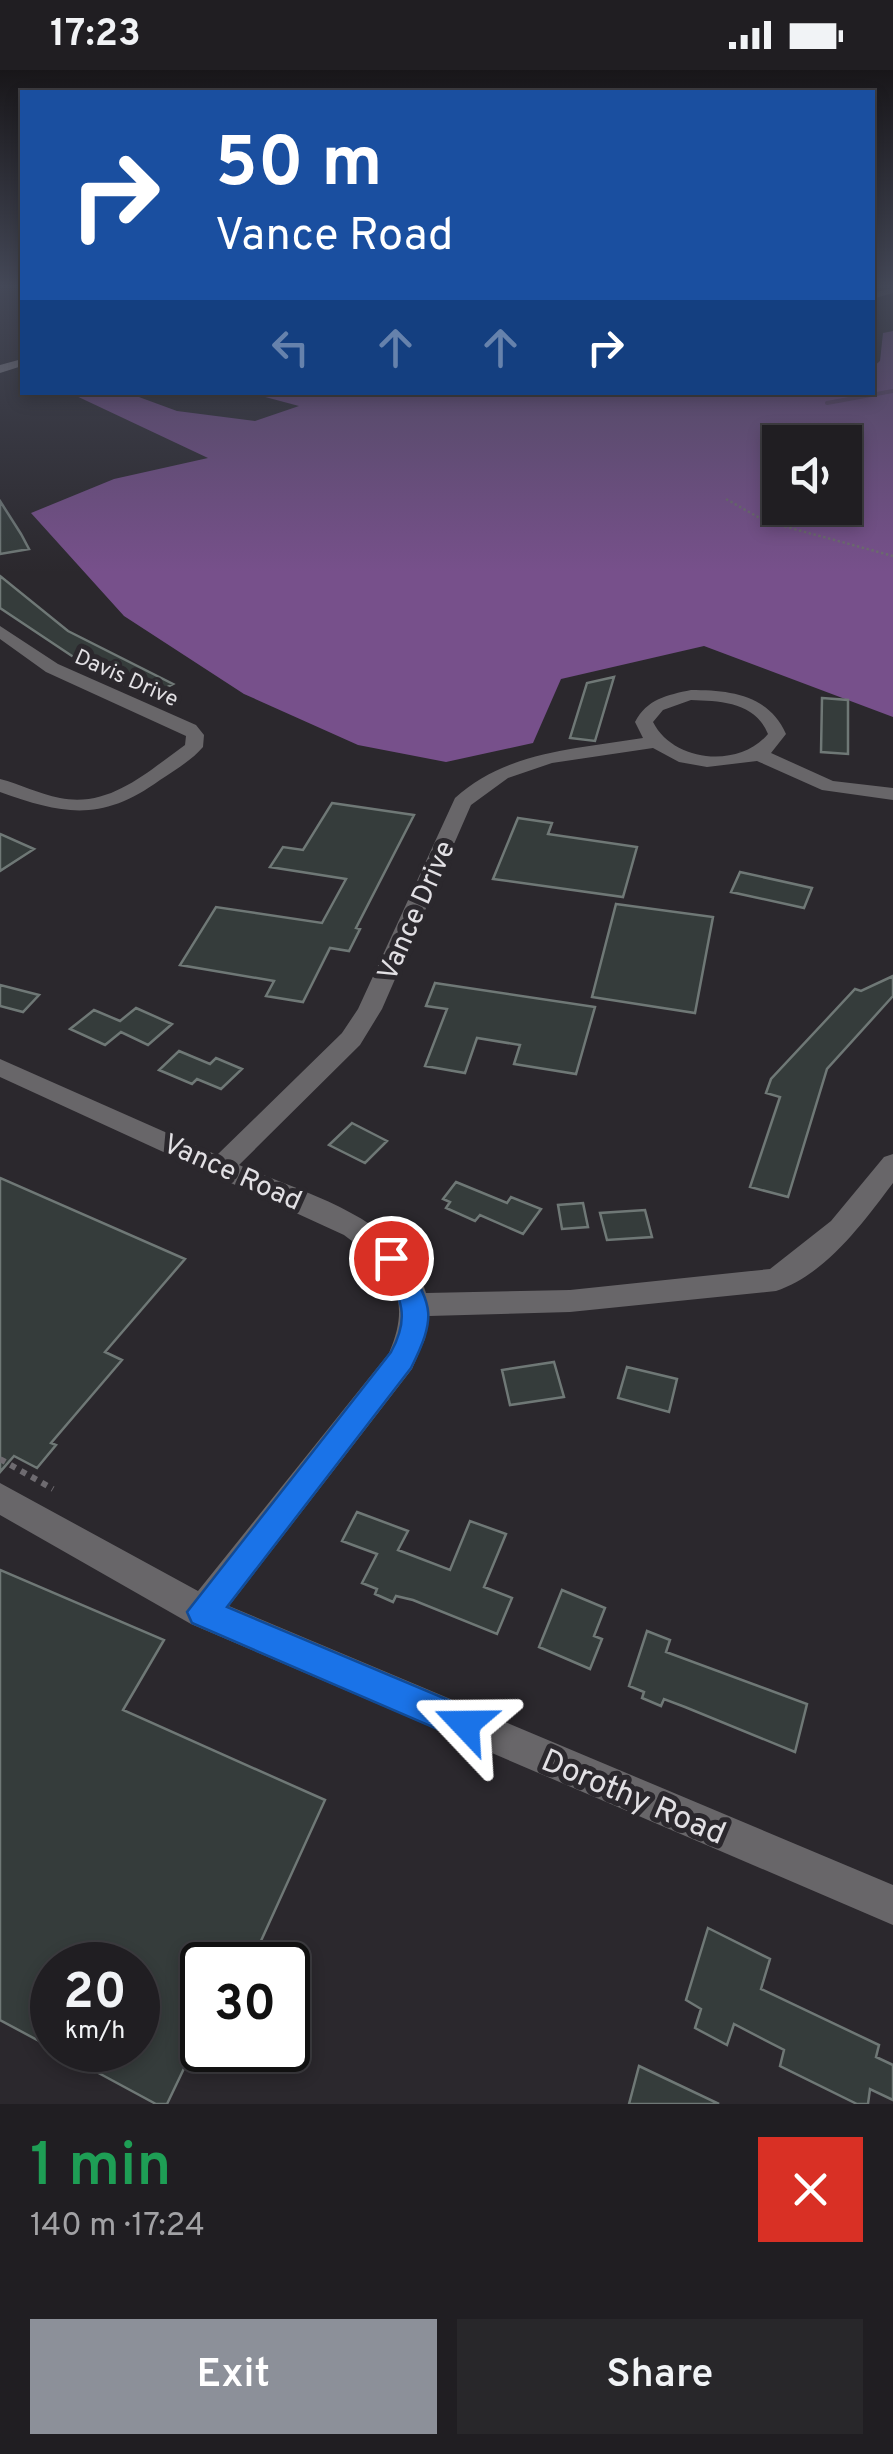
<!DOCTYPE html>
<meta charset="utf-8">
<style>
:root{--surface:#201e22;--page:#28272a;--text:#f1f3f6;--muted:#a2a2a5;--line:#3d3c40;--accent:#8c9099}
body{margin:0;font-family:Overpass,sans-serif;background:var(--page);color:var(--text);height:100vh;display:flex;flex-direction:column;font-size:38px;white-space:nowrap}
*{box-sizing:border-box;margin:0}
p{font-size:32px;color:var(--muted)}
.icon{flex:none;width:55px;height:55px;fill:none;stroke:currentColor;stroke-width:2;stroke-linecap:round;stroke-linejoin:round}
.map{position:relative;height:2034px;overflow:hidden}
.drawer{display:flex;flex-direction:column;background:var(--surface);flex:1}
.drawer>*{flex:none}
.top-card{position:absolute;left:20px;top:20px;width:855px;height:305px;border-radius:0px;box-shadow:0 5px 15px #0003,0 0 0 2px var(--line);background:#1a4fa0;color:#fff;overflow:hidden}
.buttons{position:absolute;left:762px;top:355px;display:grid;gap:20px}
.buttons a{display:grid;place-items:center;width:100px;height:100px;border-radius:0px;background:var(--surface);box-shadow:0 5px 15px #0003,0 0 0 2px var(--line);font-size:50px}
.speed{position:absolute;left:30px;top:1872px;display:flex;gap:20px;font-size:50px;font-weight:700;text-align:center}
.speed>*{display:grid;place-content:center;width:130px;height:130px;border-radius:50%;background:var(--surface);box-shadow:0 5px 15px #0003,0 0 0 2px var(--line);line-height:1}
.speed small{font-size:25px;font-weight:400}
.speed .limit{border:5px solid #111;border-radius:15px;background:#fff;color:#111}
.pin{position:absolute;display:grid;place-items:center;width:85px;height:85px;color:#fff;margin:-42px;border:5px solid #fff;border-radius:50%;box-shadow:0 2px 10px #0007}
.me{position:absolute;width:110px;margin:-55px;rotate:293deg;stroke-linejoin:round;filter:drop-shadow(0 0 8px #0008)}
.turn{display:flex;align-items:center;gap:35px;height:210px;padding:0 30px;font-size:45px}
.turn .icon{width:130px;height:130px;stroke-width:2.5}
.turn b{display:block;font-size:70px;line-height:85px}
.lanes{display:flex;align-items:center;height:95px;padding:0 30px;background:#0003;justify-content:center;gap:50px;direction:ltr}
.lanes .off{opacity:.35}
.round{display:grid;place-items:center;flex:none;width:105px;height:105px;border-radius:0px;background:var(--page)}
.overview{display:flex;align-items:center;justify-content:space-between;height:170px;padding:0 30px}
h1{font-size:60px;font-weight:600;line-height:75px;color:#1e9e55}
.action{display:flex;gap:20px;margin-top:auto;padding:20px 30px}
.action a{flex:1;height:115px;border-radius:0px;background:var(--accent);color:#fff;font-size:40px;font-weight:600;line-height:115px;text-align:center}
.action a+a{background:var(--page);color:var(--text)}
.status{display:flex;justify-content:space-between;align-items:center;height:70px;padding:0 50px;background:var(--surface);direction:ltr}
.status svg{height:28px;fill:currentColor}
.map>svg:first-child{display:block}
.forest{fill:#77508b;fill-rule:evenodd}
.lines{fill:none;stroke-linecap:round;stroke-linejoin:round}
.stream{stroke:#61456c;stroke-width:4}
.building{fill:#353c3b;stroke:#6f7876;stroke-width:2.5}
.path-far1{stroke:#6e6b70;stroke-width:2.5;stroke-dasharray:2.5 2.5;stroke-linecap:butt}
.path{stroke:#6e6b70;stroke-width:6;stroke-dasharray:6 6;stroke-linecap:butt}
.minor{fill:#686669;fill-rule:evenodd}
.secondary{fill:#8b888d;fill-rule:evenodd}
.route{fill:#1a73e8;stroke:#114b97;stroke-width:2.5}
.labels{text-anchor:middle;stroke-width:10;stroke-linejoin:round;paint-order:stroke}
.far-street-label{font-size:22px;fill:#e2e0e4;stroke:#2b282d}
.street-label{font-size:28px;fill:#e2e0e4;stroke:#2b282d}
.near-street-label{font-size:32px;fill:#e2e0e4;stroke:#2b282d}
</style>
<div class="status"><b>17:23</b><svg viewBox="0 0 49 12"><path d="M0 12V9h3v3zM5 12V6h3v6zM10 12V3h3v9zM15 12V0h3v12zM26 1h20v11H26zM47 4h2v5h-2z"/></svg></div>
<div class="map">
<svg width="893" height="2034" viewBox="0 0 893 2034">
<rect width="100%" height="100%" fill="#2b282d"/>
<path class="forest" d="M893 261V647L704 576 561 609 533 673 446 692 358 675 244 624 124 546 31 443 114 409 208 388 70 323H128L177 341 255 351 299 336 250 323 872 322 873 297 880 291 883 263ZM780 372H845V438H780Z"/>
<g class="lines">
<path class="stream" d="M827 333 893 321"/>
</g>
<path class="building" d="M0 431 21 464 29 479 0 484Z
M0 506 68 561 173 614 150 626 93 600 0 538Z
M614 607 595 671 570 668 587 613Z
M822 628 848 630V684L821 682Z
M332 733 414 745 356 858 360 859 349 881 330 878 303 932 266 926 274 911 180 895 216 837 322 853 346 809 270 797 283 777 303 780Z
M518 748 552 753 548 764 637 777 623 827 493 809Z
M0 764 34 779 0 801Z
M740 802 812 818 804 838 731 822Z
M616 834 713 847 695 943 592 927Z
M893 906V926L827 999 788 1127 750 1117 780 1027 766 1023 771 1009 855 919 861 921Z
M435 913 595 937 576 1004 514 994 520 975 477 968 465 1003 425 996 447 939 426 936Z
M0 915 39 925 23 942 0 936Z
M136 938 172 954 148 975 121 962 105 975 70 959 94 940 120 951Z
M179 981 210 994 216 988 242 999 221 1019 197 1009 192 1014 159 1000Z
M352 1053 387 1071 365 1093 329 1075Z
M0 1108 185 1189 105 1282 122 1290 51 1373 56 1375 37 1398 14 1386 0 1402Z
M456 1112 507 1133 511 1127 541 1139 523 1164 480 1145 475 1151 446 1138 450 1132 443 1129Z
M583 1133 588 1157 562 1159 558 1135Z
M645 1140 652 1167 607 1170 600 1143Z
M554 1292 564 1327 510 1335 502 1300Z
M627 1297 677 1309 669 1342 618 1328Z
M357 1442 408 1461 398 1480 450 1500 470 1451 506 1464 484 1517 512 1528 497 1564 413 1530 396 1526 393 1532 375 1524 377 1519 362 1513 377 1484 342 1471Z
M0 1500 164 1570 123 1640 325 1730 250 1895H202V1996L188 1990 167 2034H156L56 1980H138V1895H52V1978L0 1950Z
M562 1520 605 1538 594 1566 602 1569 590 1599 539 1577Z
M647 1561 670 1570 666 1582 807 1634 795 1682 685 1637 664 1629 661 1636 642 1628 644 1622 629 1616Z
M708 1858 770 1889 761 1919 879 1975 876 1987 893 1995V2030L870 2019 868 2034H857L780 1996 784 1980 734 1954 727 1975 695 1958 701 1939 686 1930Z
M639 1996 719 2034H629Z"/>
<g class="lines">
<path class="path-far1" d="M726 429 765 451 893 486"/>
<path class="path" d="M0 1389 53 1419"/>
<path class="minor" d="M893 218V223L872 229V223Z
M0 556 58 594 196 655 204 665 203 677C192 690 175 700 160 710 102 752 64 745 0 722V709C20 714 39 724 60 728 110 738 147 702 185 675L186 666 46 602 0 569Z
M691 620C730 620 769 625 786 664L771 683 833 711 893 718V730L822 720 757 691 707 697 679 692 653 678 552 693 508 708 471 735 382 939 360 975 239 1095C303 1123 404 1148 426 1223L570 1220 770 1199 831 1151 884 1087 893 1084V1113C863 1153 825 1205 776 1221L570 1242 429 1246 425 1269 412 1299 229 1536 893 1815V1855L191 1554 0 1445V1413L198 1521 389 1283C414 1226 390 1199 344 1165L0 1007V989L217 1085 342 963 358 939 455 728C507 681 576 679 643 668L635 652C647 629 667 625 691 620ZM691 630C721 631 755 632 768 664 739 699 673 692 653 652L663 640Z"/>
<path class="secondary" d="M22 289V296L0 303V295Z"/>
</g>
<linearGradient id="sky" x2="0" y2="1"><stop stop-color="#181619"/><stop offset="0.43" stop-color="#444857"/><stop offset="1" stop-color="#444857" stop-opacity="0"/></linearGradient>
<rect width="893" height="502" fill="url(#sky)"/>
<path class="route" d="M391 1178 400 1181C430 1235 440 1240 411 1298L227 1537 477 1642 482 1654 477 1666 465 1671 192 1553 187 1542 391 1282C413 1242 398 1225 378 1188L382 1181Z"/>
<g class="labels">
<g class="far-street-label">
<text transform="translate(127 607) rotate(24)" y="8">Davis Drive</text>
</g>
<g class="street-label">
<text transform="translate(415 840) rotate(-66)" y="10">Vance Drive</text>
<text transform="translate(233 1101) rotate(24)" y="10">Vance Road</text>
</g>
<g class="near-street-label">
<text transform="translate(634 1726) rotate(23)" y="11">Dorothy Road</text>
</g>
</g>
</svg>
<div class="buttons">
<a><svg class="icon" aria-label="sound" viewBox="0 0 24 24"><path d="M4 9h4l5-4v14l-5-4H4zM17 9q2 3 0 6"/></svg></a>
</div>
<div class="speed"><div>20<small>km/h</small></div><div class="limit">30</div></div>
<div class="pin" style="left:391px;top:1188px;background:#d93025"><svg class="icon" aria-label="arrive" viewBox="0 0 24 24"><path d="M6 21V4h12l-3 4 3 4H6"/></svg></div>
<svg class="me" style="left:465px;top:1654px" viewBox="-20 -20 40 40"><path d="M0-17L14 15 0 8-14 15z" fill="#1a73e8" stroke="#fff" stroke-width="4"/></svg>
<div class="top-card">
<div class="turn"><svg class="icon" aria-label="right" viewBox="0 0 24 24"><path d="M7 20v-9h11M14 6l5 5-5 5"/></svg><div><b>50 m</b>Vance Road</div></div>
<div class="lanes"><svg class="icon off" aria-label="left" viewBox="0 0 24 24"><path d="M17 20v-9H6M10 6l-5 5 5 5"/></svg><svg class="icon off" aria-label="ahead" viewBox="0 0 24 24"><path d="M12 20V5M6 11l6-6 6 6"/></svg><svg class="icon off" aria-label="ahead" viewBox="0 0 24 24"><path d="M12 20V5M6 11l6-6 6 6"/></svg><svg class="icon" aria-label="right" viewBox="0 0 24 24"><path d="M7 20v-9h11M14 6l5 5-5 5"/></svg></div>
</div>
</div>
<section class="drawer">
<div class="overview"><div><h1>1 min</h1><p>140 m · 17:24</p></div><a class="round" style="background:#d93025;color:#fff"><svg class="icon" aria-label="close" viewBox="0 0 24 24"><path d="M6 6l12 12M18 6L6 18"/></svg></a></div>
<div class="action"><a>Exit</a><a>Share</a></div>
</section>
